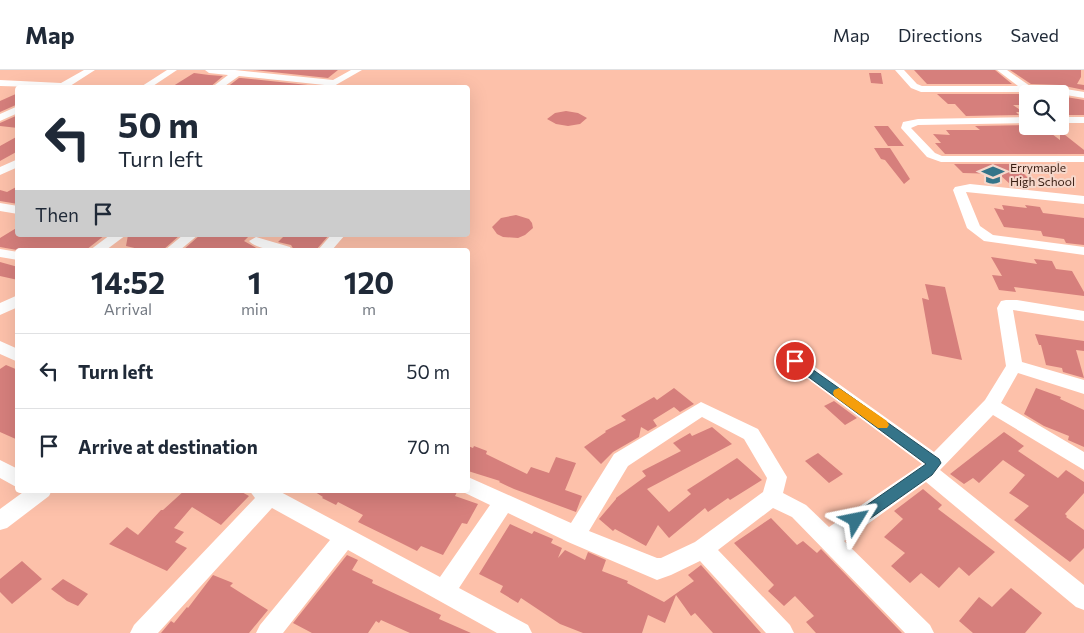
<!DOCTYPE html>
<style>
:root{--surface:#fff;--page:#f2f2f3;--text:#1f2937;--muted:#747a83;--line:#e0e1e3}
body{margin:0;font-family:Commissioner,sans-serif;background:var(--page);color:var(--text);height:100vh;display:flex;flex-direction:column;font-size:19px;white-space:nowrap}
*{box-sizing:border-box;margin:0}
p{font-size:16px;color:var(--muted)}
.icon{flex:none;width:28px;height:28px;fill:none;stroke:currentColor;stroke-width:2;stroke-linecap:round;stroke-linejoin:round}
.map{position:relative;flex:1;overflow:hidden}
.sheet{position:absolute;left:15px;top:178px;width:455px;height:245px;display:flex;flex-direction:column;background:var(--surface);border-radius:5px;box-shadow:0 5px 20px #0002}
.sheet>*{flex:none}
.top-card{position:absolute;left:15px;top:15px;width:455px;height:152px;border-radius:5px;box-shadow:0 5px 20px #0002;background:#fff;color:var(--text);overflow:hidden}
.buttons{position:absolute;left:1019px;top:15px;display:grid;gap:10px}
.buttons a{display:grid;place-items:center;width:50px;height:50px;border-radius:5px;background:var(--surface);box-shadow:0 5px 20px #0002;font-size:25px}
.pin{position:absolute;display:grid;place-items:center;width:42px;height:42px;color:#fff;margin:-21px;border:2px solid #fff;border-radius:50%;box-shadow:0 1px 5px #0007}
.me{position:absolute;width:55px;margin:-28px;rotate:55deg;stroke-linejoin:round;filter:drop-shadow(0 0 4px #0008)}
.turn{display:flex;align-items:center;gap:18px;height:105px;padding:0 20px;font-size:22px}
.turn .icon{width:65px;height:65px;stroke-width:2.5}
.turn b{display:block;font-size:35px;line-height:42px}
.then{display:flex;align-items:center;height:48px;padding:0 20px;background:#0003;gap:10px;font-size:19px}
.eta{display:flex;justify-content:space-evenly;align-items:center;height:85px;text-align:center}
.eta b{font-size:30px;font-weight:700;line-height:35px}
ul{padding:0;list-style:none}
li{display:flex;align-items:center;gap:15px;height:75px;padding:0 20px;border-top:1px solid var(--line)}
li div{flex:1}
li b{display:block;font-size:19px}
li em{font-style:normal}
header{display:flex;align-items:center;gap:30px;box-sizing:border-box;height:70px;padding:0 25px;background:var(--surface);border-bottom:1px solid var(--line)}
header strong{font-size:24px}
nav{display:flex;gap:28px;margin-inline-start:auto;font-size:18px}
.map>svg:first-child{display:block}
.building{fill:#d67f7c}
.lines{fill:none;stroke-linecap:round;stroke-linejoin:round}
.minor{fill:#fff;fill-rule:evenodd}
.route{fill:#357489;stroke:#224b59}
.slow{fill:#f59e0b}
.labels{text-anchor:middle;stroke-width:4;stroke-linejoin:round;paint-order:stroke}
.far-poi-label{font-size:12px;fill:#391e13;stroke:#f5d7cb;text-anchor:start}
</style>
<header>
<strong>Map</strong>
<nav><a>Map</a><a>Directions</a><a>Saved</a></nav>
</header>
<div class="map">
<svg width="1084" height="563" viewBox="0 0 1084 563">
<rect width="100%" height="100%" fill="#fdc1aa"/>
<path class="building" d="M253 0H338L328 8Z
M914 0H995L1012 14H927Z
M1010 0H1081V7L1077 14 1084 15V20L1060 15 1031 14Z
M194 3 209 5 223 6 209 18H170Z
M869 3H881L883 14 871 13Z
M239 8H241L317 16 226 18Z
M18 23V34L0 42V31Z
M937 24H1028V35H1013L1023 42H1016L1019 45 966 46 955 34H948Z
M1060 26 1084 30V45H1060Z
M566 41 578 43 587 48 580 54 568 56 556 54 547 49 555 43Z
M18 45V58L0 56V53Z
M1028 55 1039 63 1052 64 1060 70V61L1084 80V84H945L935 73H941L933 64 950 65 946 60H980L975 56Z
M874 56H888L904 76H888Z
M18 66V81L0 91V76Z
M874 78H890L910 109 904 114 885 90 881 89Z
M954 94H1014L1034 114H1010L999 104 963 103Z
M18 116V134L0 131V120L7 122Z
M1002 135 1027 138 1025 135 1040 137 1043 143 1084 148V175L1066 173 1064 169 1043 166 1041 161 1004 157 994 138 1004 140Z
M516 145 529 149 532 153 533 158 525 165 518 168 503 167 497 164 492 157 501 148Z
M18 157V165H105L86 180H17L0 177V168Z
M128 165H180L163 180H143L126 176Z
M200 165H250L244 171 260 180H183Z
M285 165H329L316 180H294L291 175 278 172Z
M991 187 1037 194 1034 189 1052 191 1056 199 1072 201 1084 222V226L1014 217 1016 222 999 220 992 205 1002 206Z
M0 192 18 197V210L0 206Z
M925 214 945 217 962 290 932 284 922 228 929 230Z
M1035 264 1084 271V281L1076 280 1084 308 1063 302 1062 298 1046 295 1041 275H1039Z
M6 295 18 300V370L0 362V299Z
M674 318 694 334 680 342 674 337 653 350 657 356 648 361 641 357 639 367 613 382 601 394 584 377 606 362 605 361 626 350 621 346 654 327 657 330Z
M1036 318 1061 327 1060 329 1084 340V377L1068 370 1069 366 1044 356 1024 344Z
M834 331 857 348 845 355 824 336Z
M712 357 732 374 647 419 669 442 691 424 687 420 737 388 762 410 730 430 728 428 708 442 705 438 669 468 658 455 646 476 615 459 613 461 599 449 616 429V428L646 406 642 401 681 381 673 373 690 363 692 366Z
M1004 362 1024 376 1018 381 1058 408 1066 400 1084 412V423L1065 444 1067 446 1066 447 1084 460V478L1070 492 1014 450 1029 436 1009 423 1025 405 1003 390 979 413 973 408 964 414 950 404Z
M468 376 473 378 474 376 487 381 486 384 527 404 531 397 549 403 556 387 576 393 565 420 582 426 576 442 514 419 499 412 500 411 468 401Z
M818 383 843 404 829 413 805 391Z
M923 419 942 435 938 439 995 482 969 506 959 497 939 518 921 503 910 513 891 496 905 483 884 467 903 449 894 441Z
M185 420H238L249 426 221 455 192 437 174 458 184 462 175 472 187 478 167 501 109 474 127 457 138 465 161 440H163Z
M312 420H458L455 426 478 434 467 454 462 453 443 485 421 476 417 481 401 473 358 452 363 445 338 432 336 435 322 428 323 427Z
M771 448 797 475 803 471 817 483 821 479 902 563H816L806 552 814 546 795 526 784 536 768 521 774 515 734 473Z
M510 454 532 464 534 461 553 469 551 473 562 478 558 488 565 480 585 490 588 482 606 490 602 501 628 511 627 513 664 532 694 511 688 505 701 495 761 563H713L695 543 691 546 676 525 665 553 648 545 642 563H583L560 554 521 528 518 533 500 522 503 516 479 504Z
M347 485 358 490 352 500 373 510 372 513 441 545 439 549 471 563H410L381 550 379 553 376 551 368 563H312L293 553Z
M22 491 42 509 12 534 0 522V509Z
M213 505 233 513 230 516 268 540 249 563H161L171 551 174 553 187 537 188 538Z
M63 509 88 524 78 536 67 531 51 519Z
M1011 518 1042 543 1025 563H973L959 551 979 527 992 537Z"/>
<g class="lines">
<path class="minor" d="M84 0H95L67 18 0 16V10L61 13Z
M167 0H177L150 18H139Z
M205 0H235L333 10 351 0H362L334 16 239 6 222 18H211L228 5 209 3Z
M895 0H904L917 14 922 16H1018L997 0H1007L1030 16H1048L1084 22V28L1048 22H921L911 18Z
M18 36V43L0 51V44Z
M1028 47V53L918 55 911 58 935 83 942 86H1084V92H941L927 87 901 58 903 52 918 49Z
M1060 47H1084V53H1060Z
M18 89V97L0 105V97Z
M970 114 1084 126V134L966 122 980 156 993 165 1084 177V185L984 171 967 158 953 120 955 117Z
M0 133 18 136V144L0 141Z
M110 165H126L106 180H90Z
M183 165H198L180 180H165Z
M331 165H345L332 180H318Z
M256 167 290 177 292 180C278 180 259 181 249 171Z
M0 179 18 182V190L0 187Z
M18 225V237L0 245V233Z
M1006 230H1017L1084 241V251L1013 240 1022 292 1084 310V324L1018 303 1001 333 1084 382V400L993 345 940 400 1084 515V540L1076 537 926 412 844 471 930 555 934 563H905L792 447 773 438 718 480 790 555 794 563H766L700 491 671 505 657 510 568 472 508 443 459 518 528 555 532 563H497L348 480 283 563H256L260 555 330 470 272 438 158 563H130L134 555 255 428 249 420H277L440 507 490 435 461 421 468 420V407L571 453 614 384 701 332 758 359 787 407 783 423 806 435 829 457 922 394 789 295 787 291 789 287 795 285 801 287 934 382 985 330 1006 296 997 238 1001 231ZM702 347 744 369 767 408 763 422 695 472 661 488H657L589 461 628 396Z
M0 271 18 279V292L0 284Z
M0 390 18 399V418L0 408Z
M26 420H52L49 426 7 458 0 460V439Z"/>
</g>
<path class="route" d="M795 287 939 389 941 393 932 405 861 455 856 457 851 455 849 450 851 446 926 394 791 294 789 291 791 288Z"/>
<path class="slow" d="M839 318 887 351 889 355 887 358H878L834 326 833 323 834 320Z"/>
<defs>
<g id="school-bare" transform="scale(1.725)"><path d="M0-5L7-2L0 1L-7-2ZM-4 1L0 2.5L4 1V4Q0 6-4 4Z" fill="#357489" stroke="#f5d7cb" stroke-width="2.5" paint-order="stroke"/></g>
</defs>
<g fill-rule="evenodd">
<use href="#school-bare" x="993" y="105"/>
</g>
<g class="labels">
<g class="far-poi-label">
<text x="1010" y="102">Errymaple<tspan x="1010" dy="14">High School</tspan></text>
</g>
</g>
</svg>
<div class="buttons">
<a><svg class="icon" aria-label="search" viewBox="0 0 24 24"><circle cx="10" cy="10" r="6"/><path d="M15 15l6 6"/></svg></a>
</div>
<div class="pin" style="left:795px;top:291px;background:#d93025"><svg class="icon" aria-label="arrive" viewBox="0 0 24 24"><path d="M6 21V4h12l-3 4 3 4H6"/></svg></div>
<svg class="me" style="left:856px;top:450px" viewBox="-20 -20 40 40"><path d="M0-17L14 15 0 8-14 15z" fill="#357489" stroke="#fff" stroke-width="4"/></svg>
<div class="top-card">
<div class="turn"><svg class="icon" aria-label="left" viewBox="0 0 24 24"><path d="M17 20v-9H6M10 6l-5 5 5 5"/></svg><div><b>50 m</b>Turn left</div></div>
<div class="then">Then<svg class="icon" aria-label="arrive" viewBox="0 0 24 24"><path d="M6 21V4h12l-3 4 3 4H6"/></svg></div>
</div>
<section class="sheet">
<div class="eta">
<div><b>14:52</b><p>Arrival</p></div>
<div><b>1</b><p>min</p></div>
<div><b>120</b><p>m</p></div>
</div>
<ul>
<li><svg class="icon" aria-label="left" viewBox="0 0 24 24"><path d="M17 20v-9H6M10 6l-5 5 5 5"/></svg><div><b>Turn left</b></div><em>50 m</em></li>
<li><svg class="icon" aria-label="arrive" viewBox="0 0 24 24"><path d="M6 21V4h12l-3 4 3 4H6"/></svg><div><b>Arrive at destination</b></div><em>70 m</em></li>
</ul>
</section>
</div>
